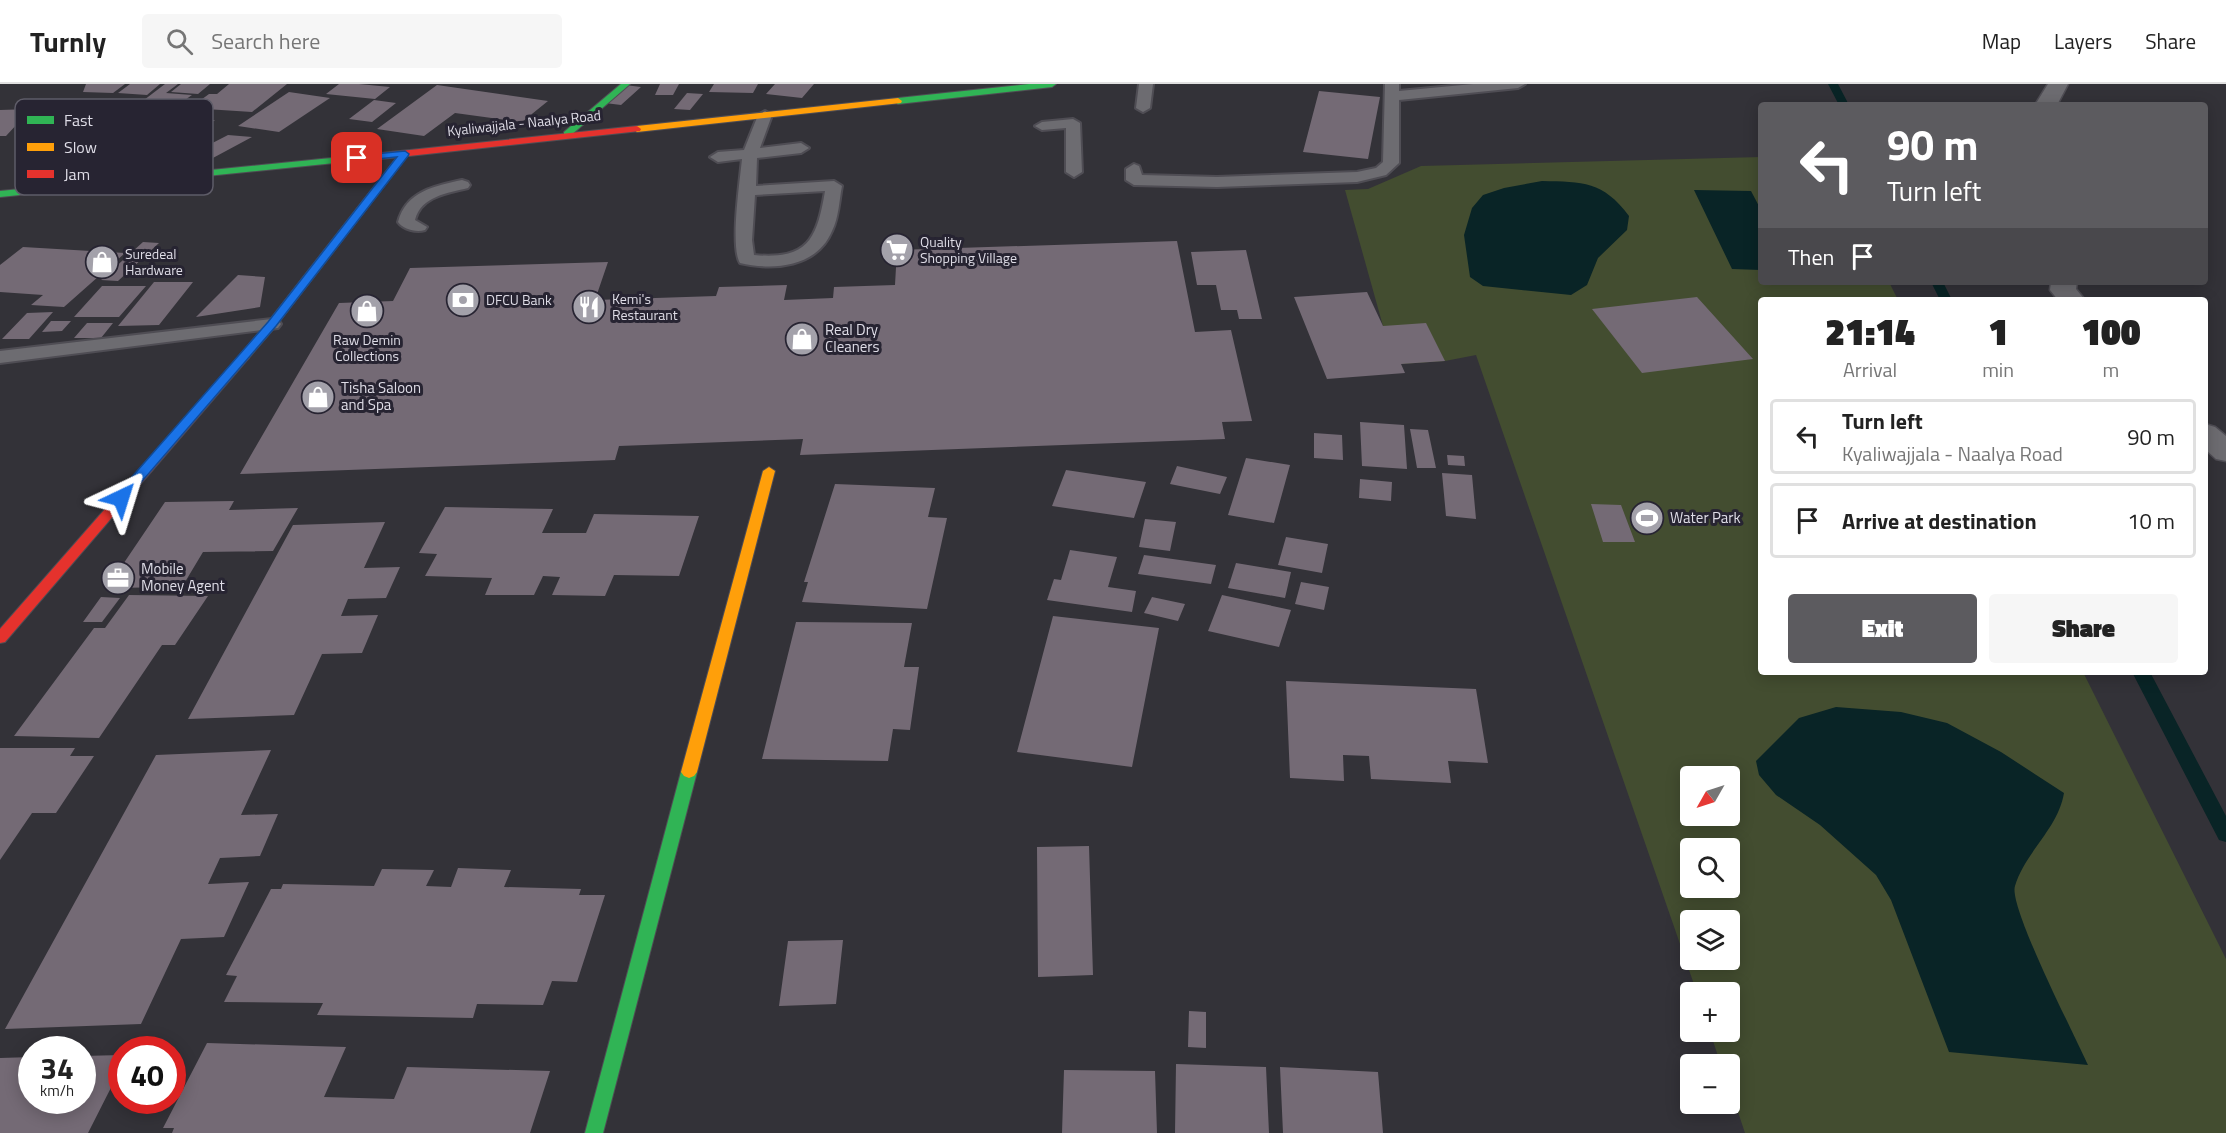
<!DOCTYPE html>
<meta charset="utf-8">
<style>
:root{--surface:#fff;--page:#f6f6f6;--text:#222;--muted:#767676;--line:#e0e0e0;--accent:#5c5b5f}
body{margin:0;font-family:"Titillium Web",sans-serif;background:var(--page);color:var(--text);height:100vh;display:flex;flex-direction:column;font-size:22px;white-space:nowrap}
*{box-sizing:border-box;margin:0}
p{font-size:20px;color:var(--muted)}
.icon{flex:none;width:33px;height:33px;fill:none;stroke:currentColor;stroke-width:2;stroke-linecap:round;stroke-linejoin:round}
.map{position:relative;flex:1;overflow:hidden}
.panel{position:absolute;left:1758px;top:213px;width:450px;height:378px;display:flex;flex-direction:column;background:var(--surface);border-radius:6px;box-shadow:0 3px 15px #0003}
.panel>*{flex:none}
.guide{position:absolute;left:1758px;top:18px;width:450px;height:183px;border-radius:6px;box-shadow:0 3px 15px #0003;background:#5c5b5f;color:#fff;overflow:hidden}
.needle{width:39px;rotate:231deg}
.buttons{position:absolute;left:1680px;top:682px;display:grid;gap:12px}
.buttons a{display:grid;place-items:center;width:60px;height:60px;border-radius:6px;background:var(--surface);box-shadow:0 3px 15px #0003;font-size:30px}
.speed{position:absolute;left:18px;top:952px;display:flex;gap:12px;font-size:30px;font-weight:700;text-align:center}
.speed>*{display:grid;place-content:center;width:78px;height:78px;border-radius:50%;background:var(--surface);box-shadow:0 3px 15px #0003;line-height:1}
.speed small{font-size:15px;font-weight:400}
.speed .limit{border:9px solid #d22;background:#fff;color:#111}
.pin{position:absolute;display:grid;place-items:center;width:51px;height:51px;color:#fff;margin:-26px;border-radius:12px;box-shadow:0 3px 9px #0006}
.me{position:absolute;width:66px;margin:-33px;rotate:41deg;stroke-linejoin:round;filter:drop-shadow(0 0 4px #0008)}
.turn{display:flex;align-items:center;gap:21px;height:126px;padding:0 30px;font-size:27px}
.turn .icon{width:78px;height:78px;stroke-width:2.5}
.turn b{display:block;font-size:42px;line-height:51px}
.then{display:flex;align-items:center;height:57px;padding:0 30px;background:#0003;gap:12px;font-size:22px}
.eta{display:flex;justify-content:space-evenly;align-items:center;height:102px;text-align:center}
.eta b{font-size:36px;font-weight:800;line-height:42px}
.button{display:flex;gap:12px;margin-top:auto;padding:12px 30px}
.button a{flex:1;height:69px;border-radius:6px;background:var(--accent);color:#fff;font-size:24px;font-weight:800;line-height:69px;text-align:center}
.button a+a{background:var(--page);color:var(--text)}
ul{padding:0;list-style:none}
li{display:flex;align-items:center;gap:18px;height:75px;margin:0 12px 9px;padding:0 18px;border:3px solid var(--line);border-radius:6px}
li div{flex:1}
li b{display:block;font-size:22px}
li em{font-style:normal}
header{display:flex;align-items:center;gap:36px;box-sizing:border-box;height:84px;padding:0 30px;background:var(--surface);border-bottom:2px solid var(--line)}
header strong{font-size:28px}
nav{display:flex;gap:33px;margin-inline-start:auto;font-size:21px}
.search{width:420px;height:54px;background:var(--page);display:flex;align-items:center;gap:15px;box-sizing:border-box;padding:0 21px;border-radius:6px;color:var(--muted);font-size:22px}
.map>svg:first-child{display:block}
.green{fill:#434d30;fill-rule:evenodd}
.water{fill:#092426}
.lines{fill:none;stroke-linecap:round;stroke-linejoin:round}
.stream{fill:#092426;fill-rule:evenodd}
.building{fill:#746a75}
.lane-casing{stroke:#4f4d54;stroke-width:4}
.street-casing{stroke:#4f4d54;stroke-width:3}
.fast-casing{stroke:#4f4d54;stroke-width:2}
.slow-casing{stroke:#4f4d54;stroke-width:2}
.jam-casing{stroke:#4f4d54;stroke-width:2}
.lane{fill:#6d6c71;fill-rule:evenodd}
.street{fill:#6d6c71;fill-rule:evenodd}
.fast{fill:#30b455;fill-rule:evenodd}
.slow{fill:#ff9f0a;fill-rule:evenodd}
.jam{fill:#e5322d;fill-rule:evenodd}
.route{fill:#1a73e8;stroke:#114b97;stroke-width:1.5}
.labels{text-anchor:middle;stroke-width:6;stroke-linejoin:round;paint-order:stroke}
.far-street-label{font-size:14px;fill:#dfdde7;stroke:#272432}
.far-poi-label{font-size:14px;fill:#dfdde7;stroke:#272432;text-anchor:start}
.poi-label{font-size:15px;fill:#dfdde7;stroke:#272432;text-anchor:start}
.key{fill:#272432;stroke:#5e5c68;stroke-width:1.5}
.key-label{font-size:16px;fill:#dfdde7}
</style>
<header>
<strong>Turnly</strong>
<div class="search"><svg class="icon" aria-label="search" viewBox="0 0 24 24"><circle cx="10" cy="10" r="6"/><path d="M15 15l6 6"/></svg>Search here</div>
<nav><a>Map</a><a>Layers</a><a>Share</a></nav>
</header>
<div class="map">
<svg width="2226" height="1049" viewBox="0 0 2226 1049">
<rect width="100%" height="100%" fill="#333238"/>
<path class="green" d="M1761 73V198H1889L1898 216H1761V588H2083L2226 875V1049H1745L1730 1004V981H1721L1710 948H1730V909H1697L1476 271 1445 277 1401 280 1383 242 1345 106 1368 105 1421 82ZM1690 693H1730V732H1690ZM1690 765H1730V804H1690ZM1690 837H1730V876H1690Z"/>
<path class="water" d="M1542 97C1583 98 1603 97 1629 132L1627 146 1598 174 1587 201 1571 211 1483 202 1470 193 1464 151 1472 124 1483 111 1504 104Z
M1694 106 1751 107 1761 126V186L1732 185Z
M1836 623 1901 628 1947 639 2001 668 2064 709C2058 745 2025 768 2015 802 2008 822 2076 954 2088 981L1949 968 1891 816 1876 791 1820 741 1776 711 1759 691 1756 677 1799 634Z"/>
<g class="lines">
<path class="stream" d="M1828 0H1838L1849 21H1839Z
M1931 198H1943L1952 216H1940Z
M2132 588H2150L2226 732V758L2219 756Z"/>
</g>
<path class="building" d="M86 0H125L113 9 83 8Z
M130 0H160L147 11 118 9Z
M165 0H178L166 9 192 11 182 18 144 16Z
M181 0H210L198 10 171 8Z
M229 0H287L252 28 190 24 209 10H217Z
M339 0H359L390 3 375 15 326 10Z
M660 0H679L673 11H655Z
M714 0H758L753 9 709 8Z
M775 0H814L802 14 766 10Z
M437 1 548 17 522 38 455 29 424 52 377 45Z
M625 1 641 3 621 21 605 19Z
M1319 7 1380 13 1368 75 1303 68Z
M289 8 330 14 279 48 238 42Z
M687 9 703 10 690 26 674 25Z
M374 16 396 19 372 38 349 35Z
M31 25 6 52H0V26Z
M215 36 154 78 130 70 162 37Z
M228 51 252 53 185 89 160 86Z
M1177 157 1195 248 1231 246 1252 337 1222 338 1225 355 800 371 803 355 619 362 615 376 240 390 339 219 393 217 410 184 608 178 595 216 716 212 719 203 787 201 784 216 833 214 834 203 895 201 897 166Z
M143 158 159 159 118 197 101 196Z
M23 163 125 169 64 223 31 221 43 211 0 208V181Z
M1246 166 1262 235H1239L1237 226H1221L1216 201H1197L1191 168Z
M238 191 265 193 260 223 196 233Z
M154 198H193L159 241 118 242Z
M102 202H146L119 233H74Z
M1367 208 1383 242 1426 239 1445 277 1401 280 1405 289 1327 295 1294 213Z
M1697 213 1753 275 1642 289 1592 225Z
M53 228 29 255H2L27 229Z
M51 237H71L62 247 42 248Z
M87 239H113L101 254H74Z
M1360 338 1404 341 1407 385 1362 382Z
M1410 345 1428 346 1436 384H1417Z
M1314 349 1342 351 1343 376 1314 374Z
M1447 371 1464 372 1465 382 1448 381Z
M1246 374 1290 381 1274 439 1228 431Z
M1177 382 1227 393 1220 410 1170 400Z
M1066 386 1146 398 1134 434 1052 422Z
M1442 389 1472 391 1476 435 1446 432Z
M1360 395 1392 398 1391 417 1359 414Z
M835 400 935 404 928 433 947 434 927 525 802 518 808 498H804Z
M234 417 229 426 298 424 273 467 203 468 182 503 107 504 165 418Z
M1591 420 1621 421 1635 458H1603Z
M445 423 553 425 542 449H586L594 430 699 432 679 492 614 491 605 512 552 511 560 493 543 492 534 511H485L492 494 425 492 437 470 419 469Z
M1145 435 1176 438 1170 467 1139 463Z
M385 438 364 484 400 483 386 514 348 515 341 532 378 531 362 569 322 570 294 631 188 635 293 441Z
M1286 453 1328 460 1322 489 1278 481Z
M1070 466 1117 473 1108 503 1136 507 1132 528 1047 516 1054 495 1061 496Z
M1144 471 1216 481 1211 500 1138 490Z
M1236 479 1291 488 1285 514 1228 504Z
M1301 498 1329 503 1324 526 1295 520Z
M129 511 208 512 175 561H162L99 654 14 652 94 544H105Z
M1222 511 1291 526 1279 563 1208 547Z
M101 513 120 514 102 538H83Z
M1152 513 1185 520 1178 537 1144 529Z
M1053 532 1159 544 1132 683 1017 668Z
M796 538 912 539 904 583H919L910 646 893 645 888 677 762 675Z
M1286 597 1476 605 1488 679 1448 677 1451 699 1371 695 1369 672 1343 671 1344 697 1290 694Z
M0 664H75L70 672H94L56 729H32L0 776Z
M271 666 241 731 278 730 260 772 220 774 208 800 249 798 224 853 181 855 141 940 5 945 156 671Z
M1089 762 1093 891 1038 893 1037 763Z
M458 784 511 786 504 803 581 805 579 811H605L577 898 552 897 543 921 477 920 473 934 317 931 323 919 224 918 237 892 226 891 271 805H281L283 800 374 802 382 785 434 786 426 802 451 803Z
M843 856 836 920 779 922 788 857Z
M1189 927 1206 928V964L1188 963Z
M207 959 346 963 324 1013 394 1015 407 983 550 987 530 1049H172L174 1044H163Z
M122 971V982L88 1049H0V974L32 973V1017H82V972Z
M1176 980 1266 983 1269 1049H1175Z
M1280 983 1378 988 1383 1049H1283Z
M1064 986 1155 987 1157 1049H1062Z"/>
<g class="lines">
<g class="lane-casing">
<path id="lane" d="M1139 0H1153L1150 24 1143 28 1136 24Z
M1385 0H1399V7L1473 0H1525L1518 4 1399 16V79L1386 91 1357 98 1217 103 1134 101 1126 96V85L1134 80 1139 82 1142 91 1217 93 1357 88 1376 84 1383 78Z
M765 27 772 31 760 64 801 59 809 64 801 69 757 74 756 102 834 97 842 102C839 117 839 133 832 147 817 183 774 187 740 179 730 163 740 96 742 75L718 78 710 73 718 68 744 66 758 31ZM825 107C817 155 808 176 754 171L752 156 755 111Z
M1073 35 1080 39 1082 88 1074 93 1066 88V44L1042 46 1035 42 1042 38Z
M462 96 468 98 470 101 468 104C448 109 421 112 415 136L427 143 425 146C416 149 403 145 398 138 406 107 435 102 462 96Z
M272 235 278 236 281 240 278 244 0 279V267Z"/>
</g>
<g class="street-casing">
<path id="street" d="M2048 0H2068L2057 21H2035Z
M2051 198H2077L2076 205 2085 216H2058L2050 206Z
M2205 340 2215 343 2226 352V377L2216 375 2205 365Z"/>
</g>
<g class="fast-casing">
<path id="fast" d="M621 0H630L570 52H564V48Z
M1029 0H1056L1052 3 898 20 894 17 898 14Z
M401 68 409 70 276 242 247 276H239V272L268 238Z
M381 69 386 72 384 74 0 113V107Z
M689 682 694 684 697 688 603 1049H585L681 688 684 684Z"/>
</g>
<g class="slow-casing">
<path id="slow" d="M898 14 902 17 901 19 637 48 633 45 637 42Z
M769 383 775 387 697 688 694 692 689 694 684 692 681 688 763 387Z"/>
</g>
<g class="jam-casing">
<path id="jam" d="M637 42 641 45 640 47 381 75 376 72 381 69Z
M243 271 249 274 247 276 5 558 0 559V545L239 272Z"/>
</g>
<use href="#lane" class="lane"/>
<use href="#street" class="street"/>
<use href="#fast" class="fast"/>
<use href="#slow" class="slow"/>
<use href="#jam" class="jam"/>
</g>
<path class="route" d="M405 67 409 70 408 72 276 242 125 417H116L115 414 116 411 268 238 397 73 357 77 354 76V72Z"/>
<defs>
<g id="supermarket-disc" transform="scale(1.725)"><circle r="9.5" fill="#a3a1aa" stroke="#272432"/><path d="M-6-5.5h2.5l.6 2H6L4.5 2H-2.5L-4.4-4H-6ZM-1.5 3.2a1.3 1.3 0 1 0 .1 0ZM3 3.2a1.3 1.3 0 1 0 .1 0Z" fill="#fff"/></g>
<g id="shop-disc" transform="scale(1.725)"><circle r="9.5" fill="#a3a1aa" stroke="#272432"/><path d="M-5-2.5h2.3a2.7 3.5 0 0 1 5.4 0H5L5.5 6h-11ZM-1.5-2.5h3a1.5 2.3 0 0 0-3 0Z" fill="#fff"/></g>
<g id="bank-disc" transform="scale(1.725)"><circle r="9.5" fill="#a3a1aa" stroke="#272432"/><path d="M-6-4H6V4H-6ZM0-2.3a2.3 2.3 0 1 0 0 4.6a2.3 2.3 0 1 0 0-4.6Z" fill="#fff"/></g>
<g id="restaurant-disc" transform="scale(1.725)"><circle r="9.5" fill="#a3a1aa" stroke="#272432"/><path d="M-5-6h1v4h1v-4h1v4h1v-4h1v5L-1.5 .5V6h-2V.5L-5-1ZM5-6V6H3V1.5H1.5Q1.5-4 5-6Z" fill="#fff"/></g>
<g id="stadium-disc" transform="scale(1.725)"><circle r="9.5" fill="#a3a1aa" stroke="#272432"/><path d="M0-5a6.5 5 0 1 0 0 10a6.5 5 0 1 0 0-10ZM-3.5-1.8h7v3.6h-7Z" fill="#fff"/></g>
<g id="office-disc" transform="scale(1.725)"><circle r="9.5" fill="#a3a1aa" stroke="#272432"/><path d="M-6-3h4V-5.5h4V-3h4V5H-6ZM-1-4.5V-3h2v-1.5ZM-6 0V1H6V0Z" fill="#fff"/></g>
</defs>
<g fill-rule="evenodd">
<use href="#supermarket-disc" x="897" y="166"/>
<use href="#shop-disc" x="102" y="178"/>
<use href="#bank-disc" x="463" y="216"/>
<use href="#restaurant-disc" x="589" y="223"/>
<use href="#shop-disc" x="367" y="227"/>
<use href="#shop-disc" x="802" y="255"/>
<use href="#shop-disc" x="318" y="313"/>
<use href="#stadium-disc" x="1647" y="434"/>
<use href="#office-disc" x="118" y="494"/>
</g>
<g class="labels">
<g class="far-street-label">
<text transform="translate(524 39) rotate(-6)" y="5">Kyaliwajjala - Naalya Road</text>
</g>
<g class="far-poi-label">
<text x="920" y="163">Quality<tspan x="920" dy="16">Shopping Village</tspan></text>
<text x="125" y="175">Suredeal<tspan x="125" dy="16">Hardware</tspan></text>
<text x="612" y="220">Kemi's<tspan x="612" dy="16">Restaurant</tspan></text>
<text x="486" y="221">DFCU Bank</text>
<text x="367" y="261" text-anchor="middle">Raw Demin<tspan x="367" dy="16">Collections</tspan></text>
</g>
<g class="poi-label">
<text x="825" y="251">Real Dry<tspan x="825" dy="17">Cleaners</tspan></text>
<text x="341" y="309">Tisha Saloon<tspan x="341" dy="17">and Spa</tspan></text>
<text x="1670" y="439">Water Park</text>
<text x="141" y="490">Mobile<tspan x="141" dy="17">Money Agent</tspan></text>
</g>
</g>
<rect x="15" y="15" width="198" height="96" rx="9" class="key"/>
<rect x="27" y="32" width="27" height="8" fill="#30b455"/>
<rect x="27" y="59" width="27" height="8" fill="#ff9f0a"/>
<rect x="27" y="86" width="27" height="8" fill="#e5322d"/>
<g class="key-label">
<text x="64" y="42">Fast</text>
<text x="64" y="69">Slow</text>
<text x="64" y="96">Jam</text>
</g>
</svg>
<div class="buttons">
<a><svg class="needle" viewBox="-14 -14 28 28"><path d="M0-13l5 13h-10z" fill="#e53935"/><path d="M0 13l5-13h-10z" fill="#767676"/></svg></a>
<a><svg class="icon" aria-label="search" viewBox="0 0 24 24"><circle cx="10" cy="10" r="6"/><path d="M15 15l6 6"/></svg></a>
<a><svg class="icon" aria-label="layers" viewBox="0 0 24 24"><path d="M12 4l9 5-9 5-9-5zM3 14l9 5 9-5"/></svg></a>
<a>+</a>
<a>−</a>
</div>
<div class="speed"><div>34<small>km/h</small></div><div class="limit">40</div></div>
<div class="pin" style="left:357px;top:74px;background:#d93025"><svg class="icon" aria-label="arrive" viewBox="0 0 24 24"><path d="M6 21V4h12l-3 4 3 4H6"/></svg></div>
<svg class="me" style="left:121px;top:414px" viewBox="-20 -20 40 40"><path d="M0-17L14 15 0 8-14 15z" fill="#1a73e8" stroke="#fff" stroke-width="4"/></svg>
<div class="guide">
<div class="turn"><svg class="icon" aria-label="left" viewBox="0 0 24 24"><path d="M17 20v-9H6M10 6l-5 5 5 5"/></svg><div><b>90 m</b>Turn left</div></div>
<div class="then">Then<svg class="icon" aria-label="arrive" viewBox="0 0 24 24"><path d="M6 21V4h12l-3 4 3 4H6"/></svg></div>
</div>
<section class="panel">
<div class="eta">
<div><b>21:14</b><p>Arrival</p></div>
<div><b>1</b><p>min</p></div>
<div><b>100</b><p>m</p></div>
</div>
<ul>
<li><svg class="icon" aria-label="left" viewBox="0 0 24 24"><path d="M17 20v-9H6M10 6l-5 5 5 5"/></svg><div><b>Turn left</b><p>Kyaliwajjala - Naalya Road</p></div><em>90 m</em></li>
<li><svg class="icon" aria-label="arrive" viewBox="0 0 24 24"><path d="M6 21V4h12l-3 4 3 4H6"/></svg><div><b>Arrive at destination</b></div><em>10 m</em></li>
</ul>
<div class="button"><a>Exit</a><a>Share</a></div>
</section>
</div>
